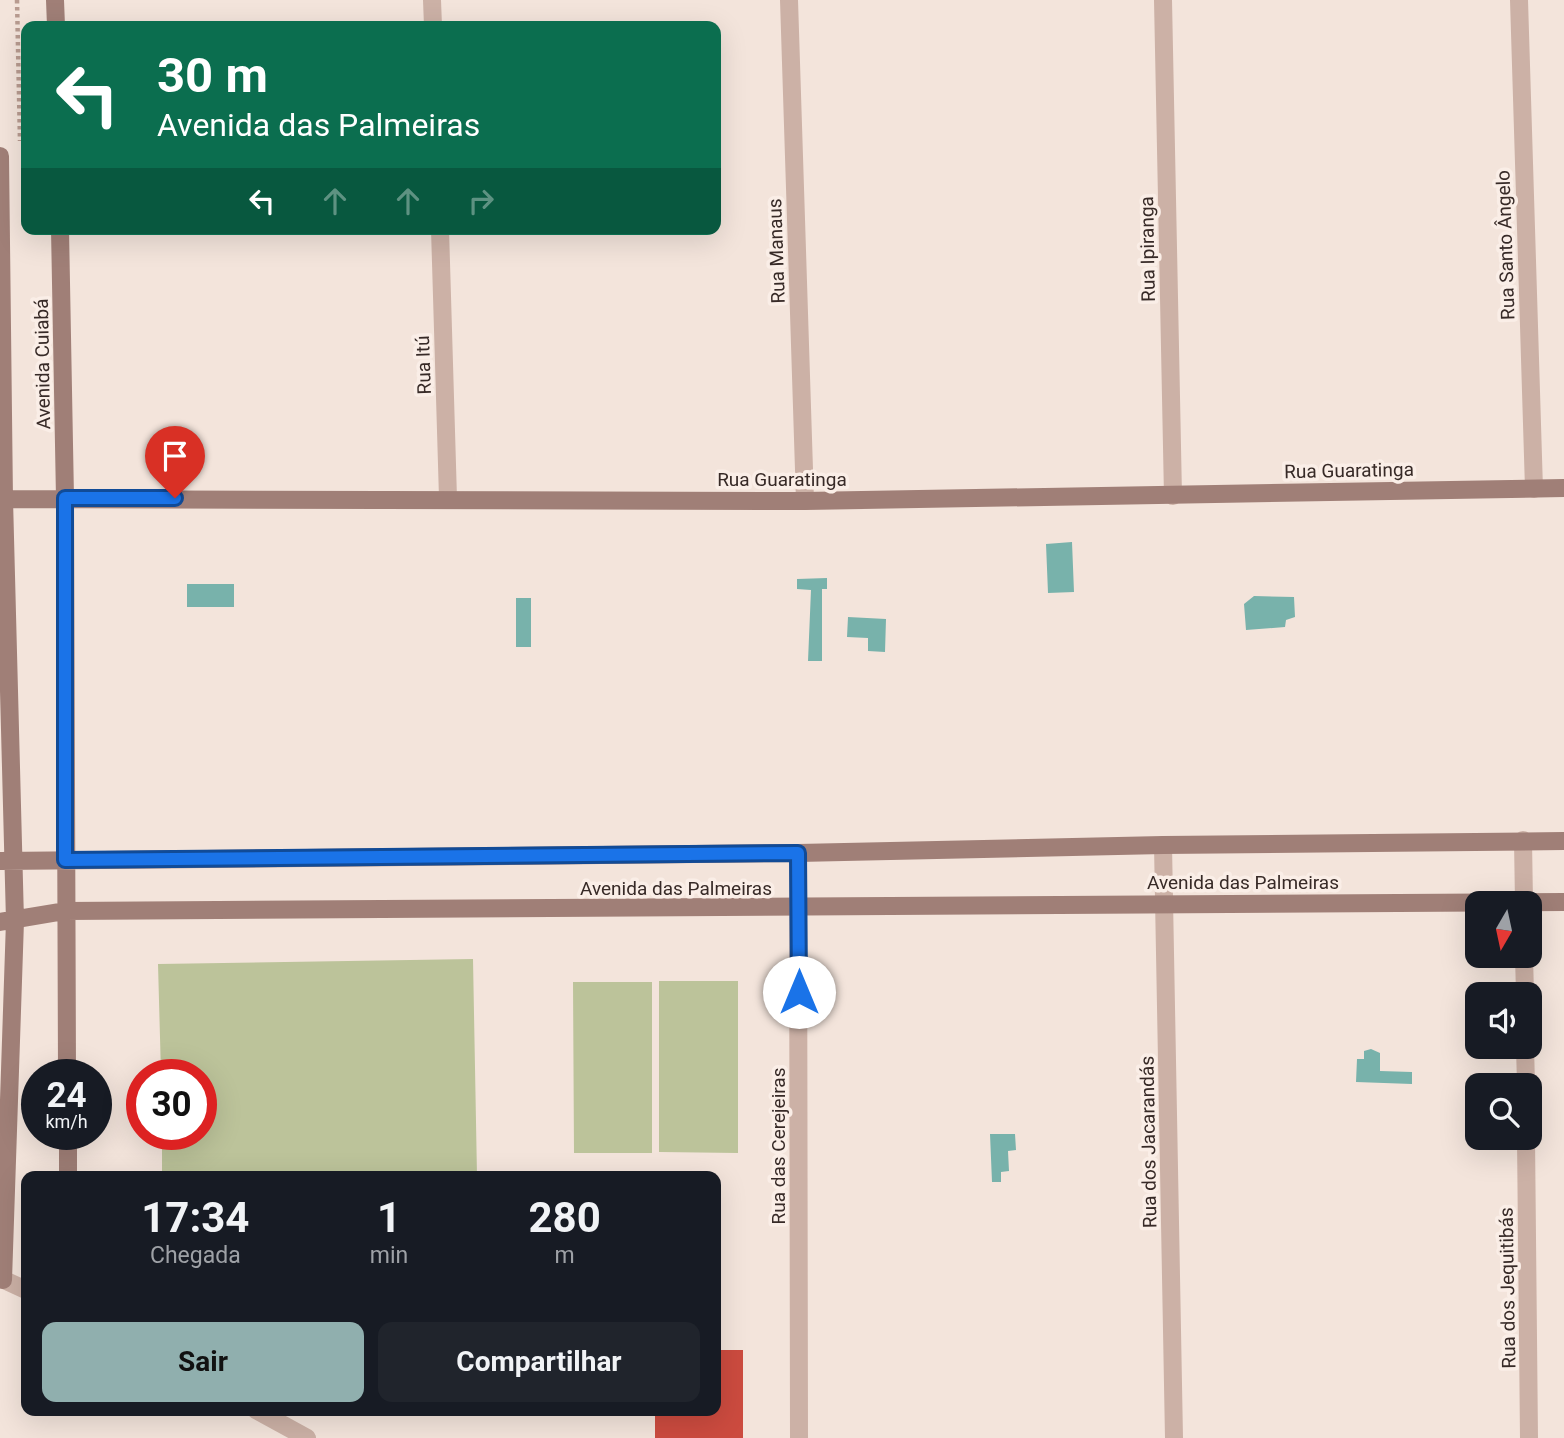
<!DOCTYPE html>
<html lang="pt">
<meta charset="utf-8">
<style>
:root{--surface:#171b24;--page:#20242c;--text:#f1f3f6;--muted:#9ea1a6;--accent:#90afae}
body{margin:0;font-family:Roboto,sans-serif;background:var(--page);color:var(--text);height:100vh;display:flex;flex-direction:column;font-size:26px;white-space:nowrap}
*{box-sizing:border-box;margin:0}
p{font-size:23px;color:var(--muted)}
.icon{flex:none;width:38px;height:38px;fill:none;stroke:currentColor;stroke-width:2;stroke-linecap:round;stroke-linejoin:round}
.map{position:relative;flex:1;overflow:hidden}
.sheet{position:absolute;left:21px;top:1171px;width:700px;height:245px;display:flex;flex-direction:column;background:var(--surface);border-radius:14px;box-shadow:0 7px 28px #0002}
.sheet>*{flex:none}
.hud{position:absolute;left:21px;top:21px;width:700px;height:214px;border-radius:14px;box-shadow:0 7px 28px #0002;background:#0b6e4f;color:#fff;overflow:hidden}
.needle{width:46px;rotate:189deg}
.buttons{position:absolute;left:1465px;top:891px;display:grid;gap:14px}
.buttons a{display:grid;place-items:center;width:77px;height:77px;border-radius:14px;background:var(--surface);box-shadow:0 7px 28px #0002;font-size:35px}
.speed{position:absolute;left:21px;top:1059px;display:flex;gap:14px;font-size:35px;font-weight:700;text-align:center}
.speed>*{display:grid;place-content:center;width:91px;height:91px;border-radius:50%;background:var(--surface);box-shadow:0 7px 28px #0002;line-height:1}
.speed small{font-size:18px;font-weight:400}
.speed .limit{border:10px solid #d22;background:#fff;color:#111}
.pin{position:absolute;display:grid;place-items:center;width:60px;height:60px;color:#fff;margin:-72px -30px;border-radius:50% 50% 50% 0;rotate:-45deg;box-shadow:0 0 7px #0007}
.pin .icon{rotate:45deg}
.me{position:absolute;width:77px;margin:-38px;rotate:0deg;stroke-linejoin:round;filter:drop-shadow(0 0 5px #0008)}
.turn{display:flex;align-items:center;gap:24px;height:147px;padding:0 21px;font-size:32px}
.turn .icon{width:91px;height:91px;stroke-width:2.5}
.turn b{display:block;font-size:49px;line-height:60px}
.lanes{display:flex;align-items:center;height:66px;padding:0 21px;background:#0003;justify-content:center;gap:35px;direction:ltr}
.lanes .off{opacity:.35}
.eta{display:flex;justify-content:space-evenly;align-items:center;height:119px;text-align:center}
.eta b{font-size:42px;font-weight:700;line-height:49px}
.cta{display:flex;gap:14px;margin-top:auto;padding:14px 21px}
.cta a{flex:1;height:80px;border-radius:14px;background:var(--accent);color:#111;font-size:28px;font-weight:700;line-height:80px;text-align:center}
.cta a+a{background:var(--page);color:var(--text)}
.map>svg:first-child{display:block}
.green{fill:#bcc39a}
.water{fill:#78b2ab}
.building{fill:#cc4b3f}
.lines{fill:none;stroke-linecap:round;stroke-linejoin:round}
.path{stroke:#b89b90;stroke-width:4.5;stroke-dasharray:3.5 3.5;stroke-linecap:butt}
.street{stroke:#ccb1a6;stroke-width:18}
.secondary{stroke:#a07f77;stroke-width:18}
.route-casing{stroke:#114b97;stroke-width:18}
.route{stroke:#1a73e8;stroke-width:12}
.labels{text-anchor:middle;stroke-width:7;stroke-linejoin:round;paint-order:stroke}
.street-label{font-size:19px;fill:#372a27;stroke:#faeee7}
</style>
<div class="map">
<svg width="1564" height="1438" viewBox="0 0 1564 1438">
<rect width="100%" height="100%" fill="#f3e4db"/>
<path class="green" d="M473 959 477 1176H162V1134H201V1074H161L158 964Z
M659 981H738V1153L659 1152Z
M573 982H652V1153H574Z"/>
<path class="water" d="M1072 542 1074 592 1048 593 1046 544Z
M827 578V589H822V661H808L811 590 797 589V579Z
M187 584H234V607H187Z
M1254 596 1294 597 1295 617 1286 620 1285 627 1246 630 1244 604Z
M516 598H531V647H516Z
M848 617 886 619 885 652 868 651V638L847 637Z
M1371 1049 1380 1053V1071L1412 1072V1084L1356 1082 1357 1059H1364V1051Z
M990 1134H1015L1016 1150 1008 1151 1009 1171 1001 1172V1182H992Z"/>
<path class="building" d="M716 1350H743V1438H655V1410H716Z"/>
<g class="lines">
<path class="path" d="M17 0 20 141"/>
<path class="street" d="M432 0 433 26
M789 0 805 501
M1163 0 1173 496
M1519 0 1534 489
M440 229 448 498
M1523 840 1524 903
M1163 845 1174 1438
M798 853 799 1438
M1524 956 1525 994
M1525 1046 1526 1085
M1526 1138 1529 1438
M0 1278 26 1290
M256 1410 307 1438"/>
<path class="secondary" d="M55 0 56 26
M0 156 4 499 15 921 3 1280
M60 229 65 498 67 1074
M0 499 805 501 1564 488
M0 861 798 853 1163 845 1564 841
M0 922 65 911 1564 902
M68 1134V1176"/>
</g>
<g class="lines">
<g class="route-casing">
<path id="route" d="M175 498H65V860L798 853 799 992"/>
</g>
<use href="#route" class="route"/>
</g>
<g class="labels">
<g class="street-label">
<text transform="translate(1505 245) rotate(-92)" y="7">Rua Santo Ângelo</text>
<text transform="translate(1147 249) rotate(-91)" y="7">Rua Ipiranga</text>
<text transform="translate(776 251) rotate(-92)" y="7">Rua Manaus</text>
<text transform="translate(42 364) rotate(-91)" y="7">Avenida Cuiabá</text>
<text transform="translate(423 365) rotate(-92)" y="7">Rua Itú</text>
<text transform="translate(1349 470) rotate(-1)" y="7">Rua Guaratinga</text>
<text x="782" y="486">Rua Guaratinga</text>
<text x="1243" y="889">Avenida das Palmeiras</text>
<text x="676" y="895">Avenida das Palmeiras</text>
<text transform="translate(1148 1142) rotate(-91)" y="7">Rua dos Jacarandás</text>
<text transform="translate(778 1146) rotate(-90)" y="7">Rua das Cerejeiras</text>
<text transform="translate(1507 1288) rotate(-91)" y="7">Rua dos Jequitibás</text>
</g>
</g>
</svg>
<div class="buttons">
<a><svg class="needle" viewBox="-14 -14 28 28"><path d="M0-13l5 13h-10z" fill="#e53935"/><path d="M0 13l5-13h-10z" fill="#9ea1a6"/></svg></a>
<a><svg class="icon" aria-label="sound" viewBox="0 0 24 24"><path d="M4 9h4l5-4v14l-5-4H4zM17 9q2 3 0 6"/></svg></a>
<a><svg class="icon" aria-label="search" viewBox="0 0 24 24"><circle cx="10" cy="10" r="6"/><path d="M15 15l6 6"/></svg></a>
</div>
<div class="speed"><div>24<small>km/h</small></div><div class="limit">30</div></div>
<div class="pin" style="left:175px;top:498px;background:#d93025"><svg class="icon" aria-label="arrive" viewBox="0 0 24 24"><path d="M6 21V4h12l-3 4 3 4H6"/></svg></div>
<svg class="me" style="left:799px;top:992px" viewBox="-20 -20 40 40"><circle r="19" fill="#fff"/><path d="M0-13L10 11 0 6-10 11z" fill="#1a73e8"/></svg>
<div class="hud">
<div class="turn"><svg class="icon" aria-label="left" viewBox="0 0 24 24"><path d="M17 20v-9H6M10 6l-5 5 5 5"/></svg><div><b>30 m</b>Avenida das Palmeiras</div></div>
<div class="lanes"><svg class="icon" aria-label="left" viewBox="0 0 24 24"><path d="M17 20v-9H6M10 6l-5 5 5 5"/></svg><svg class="icon off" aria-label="ahead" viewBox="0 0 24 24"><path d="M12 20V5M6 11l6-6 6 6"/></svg><svg class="icon off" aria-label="ahead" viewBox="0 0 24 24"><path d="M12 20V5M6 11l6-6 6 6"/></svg><svg class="icon off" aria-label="right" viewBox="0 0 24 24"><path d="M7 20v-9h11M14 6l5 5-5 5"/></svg></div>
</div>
<section class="sheet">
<div class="eta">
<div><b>17:34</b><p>Chegada</p></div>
<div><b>1</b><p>min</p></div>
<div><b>280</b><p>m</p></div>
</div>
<div class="cta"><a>Sair</a><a>Compartilhar</a></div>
</section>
</div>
